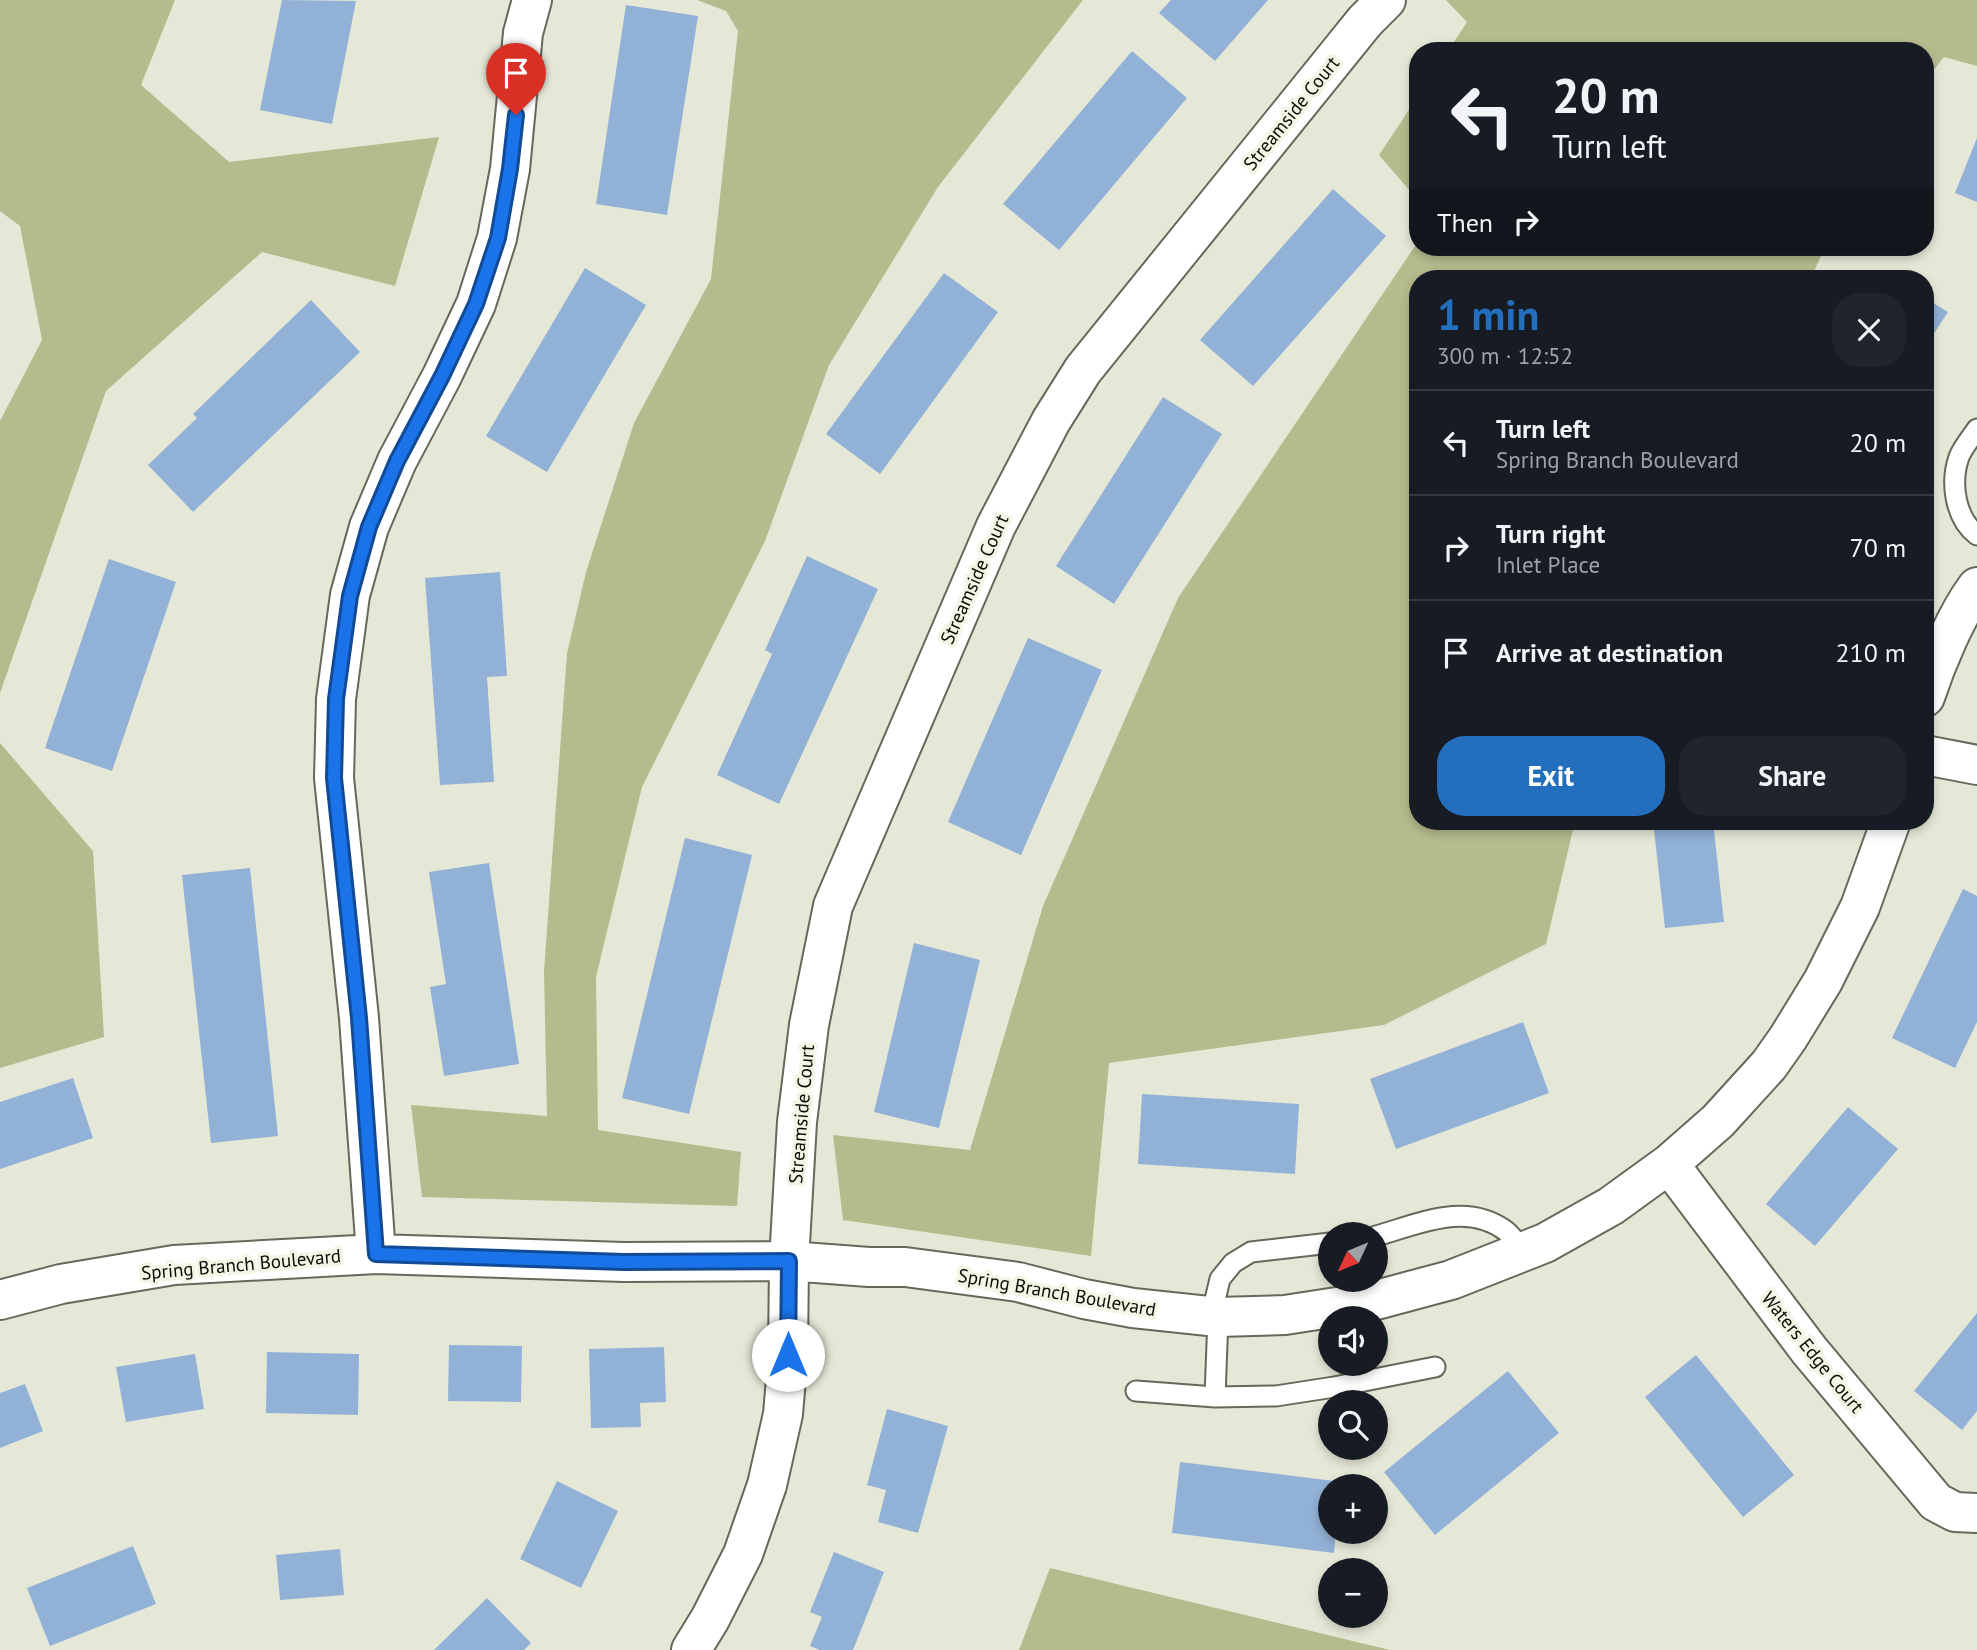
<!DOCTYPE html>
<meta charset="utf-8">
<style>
:root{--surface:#171b24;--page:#20242c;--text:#f1f3f6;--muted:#9ea1a6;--line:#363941;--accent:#236fbe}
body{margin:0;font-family:"PT Sans",sans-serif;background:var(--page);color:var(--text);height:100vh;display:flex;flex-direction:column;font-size:26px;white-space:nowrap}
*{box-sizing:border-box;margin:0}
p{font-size:23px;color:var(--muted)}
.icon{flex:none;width:38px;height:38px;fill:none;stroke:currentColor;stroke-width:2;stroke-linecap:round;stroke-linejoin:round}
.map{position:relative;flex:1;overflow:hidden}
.details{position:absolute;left:1409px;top:270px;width:525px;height:560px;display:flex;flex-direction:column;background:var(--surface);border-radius:28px;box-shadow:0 4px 10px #0003}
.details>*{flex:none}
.guide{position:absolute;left:1409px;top:42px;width:525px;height:214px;border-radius:28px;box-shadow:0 4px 10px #0003;background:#171b24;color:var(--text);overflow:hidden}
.needle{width:46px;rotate:226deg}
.buttons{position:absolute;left:1318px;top:1222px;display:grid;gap:14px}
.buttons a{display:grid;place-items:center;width:70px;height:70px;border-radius:50%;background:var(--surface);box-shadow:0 4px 10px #0003;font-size:35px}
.pin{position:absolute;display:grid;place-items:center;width:60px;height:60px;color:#fff;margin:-72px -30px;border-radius:50% 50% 50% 0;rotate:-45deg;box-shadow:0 0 7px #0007}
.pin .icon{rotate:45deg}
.me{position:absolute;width:77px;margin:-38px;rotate:0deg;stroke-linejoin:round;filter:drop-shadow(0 0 5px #0008)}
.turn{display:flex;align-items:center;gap:24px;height:147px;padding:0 28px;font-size:32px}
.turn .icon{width:91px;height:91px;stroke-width:2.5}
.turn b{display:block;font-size:49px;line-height:60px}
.then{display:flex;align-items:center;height:66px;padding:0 28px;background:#0003;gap:14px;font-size:26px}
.round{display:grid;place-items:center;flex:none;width:74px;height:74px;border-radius:28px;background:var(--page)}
.headline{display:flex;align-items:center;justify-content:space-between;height:119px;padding:0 28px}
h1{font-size:42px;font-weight:600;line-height:52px;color:var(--accent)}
.cta{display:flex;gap:14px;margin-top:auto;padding:14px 28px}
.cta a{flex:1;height:80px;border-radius:28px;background:var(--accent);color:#fff;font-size:28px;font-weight:600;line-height:80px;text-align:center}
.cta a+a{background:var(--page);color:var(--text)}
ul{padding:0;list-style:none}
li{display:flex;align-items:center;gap:21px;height:105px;padding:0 28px;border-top:2px solid var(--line)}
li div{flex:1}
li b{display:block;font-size:26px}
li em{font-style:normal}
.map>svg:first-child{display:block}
.forest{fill:#b6bb8d}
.building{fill:#92b1d6}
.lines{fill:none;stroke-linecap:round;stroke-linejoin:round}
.service-casing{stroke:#666859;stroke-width:23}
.minor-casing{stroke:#666859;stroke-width:42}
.service{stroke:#fff;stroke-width:19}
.minor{stroke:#fff;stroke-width:38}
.route-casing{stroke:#114b97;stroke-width:18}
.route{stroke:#1a73e8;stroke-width:12}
.labels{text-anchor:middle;stroke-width:7;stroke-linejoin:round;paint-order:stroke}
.street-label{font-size:19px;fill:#0c0c07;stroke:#f3f6e4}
</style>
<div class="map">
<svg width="1977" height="1650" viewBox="0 0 1977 1650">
<rect width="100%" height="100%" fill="#e6e8d7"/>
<path class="forest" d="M0 0H175L141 85 229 162 439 137 395 286 262 252 106 391 0 693V421L42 340 20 226 0 211Z
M697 0H1083L938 187 829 365 765 541 642 787 596 977 598 1130 741 1152 737 1206 422 1197 411 1105 547 1116 544 971 567 653 586 572 634 423 711 279 738 31 726 11Z
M1446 0H1977V66L1944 57 1925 81V51H1448L1467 22Z
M1417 98V199L1379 155Z
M1417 243 1418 247H1825L1811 278H1418V821H1575L1546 944 1384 1025 1109 1063 1091 1256 843 1220 833 1135 970 1150 1043 906 1178 598Z
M0 743 93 851 104 1037 0 1068Z
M1050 1568 1390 1650H1019Z"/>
<path class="building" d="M282 0 356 1 332 124 260 110Z
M1171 0H1268L1215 61 1159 13Z
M626 5 698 16 667 215 596 204Z
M1132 51 1187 98 1059 250 1003 204Z
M1977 138V202L1955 193Z
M1333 189 1386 236 1253 386 1200 340Z
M585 268 646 305 547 472 486 436Z
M944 273 998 312 880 474 826 434Z
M1925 298 1948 312 1925 347Z
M311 300 360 352 193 512 148 465 197 418 193 414Z
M1163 397 1222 434 1114 604 1056 566Z
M807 556 878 589 779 804 717 775 772 654 765 650Z
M109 559 176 582 112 771 45 748Z
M500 572 507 676 487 677 494 782 440 785 425 578Z
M1028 638 1102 670 1021 855 948 822Z
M1653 821H1713L1724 922 1665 928Z
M685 838 752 855 689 1114 622 1098Z
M489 863 519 1064 444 1076 430 987 446 984 429 872Z
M250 868 278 1136 211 1143 182 875Z
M1963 889 1977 896V1022L1955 1068 1892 1038Z
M914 943 980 960 939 1128 874 1112Z
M1523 1022 1549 1093 1396 1149 1370 1079Z
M73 1078 93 1138 0 1169V1102Z
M1142 1094 1299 1104 1295 1174 1138 1164Z
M1848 1107 1898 1149 1815 1246 1766 1204Z
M1977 1313V1411L1962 1430 1914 1391Z
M449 1345 522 1346 521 1402 448 1401Z
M664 1347 666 1402 640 1403 641 1427 591 1428 589 1349Z
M267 1352 359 1354 358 1415 266 1413Z
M195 1354 204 1409 126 1422 116 1367Z
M1696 1355 1794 1475 1743 1517 1645 1397Z
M1508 1371 1559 1433 1435 1535 1384 1472Z
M25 1384 43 1431 0 1448V1393Z
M887 1409 948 1426 918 1533 878 1522 886 1490 867 1485Z
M1180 1462 1342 1482 1341 1486H1330V1531H1336L1334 1553 1172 1533Z
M557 1481 618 1511 581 1588 520 1559Z
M133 1546 156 1604 50 1646 27 1588Z
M340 1549 344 1595 280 1600 276 1555Z
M834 1552 884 1572 853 1650H820L810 1646 822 1617 810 1612Z
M487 1598 531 1643 524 1650H434Z"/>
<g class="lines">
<g class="service-casing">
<path id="service" d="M1977 429C1971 438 1963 447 1959 457 1950 483 1955 518 1977 535
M1376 1236C1419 1224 1466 1201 1506 1231 1513 1237 1518 1245 1524 1252
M1136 1391 1215 1397 1218 1317 1215 1300 1220 1279 1233 1263 1251 1252 1330 1243
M1215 1397 1276 1396 1334 1387 1435 1367"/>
</g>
<g class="minor-casing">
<path id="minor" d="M1925 697C1936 663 1956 615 1977 587
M1925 755 1977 765
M1669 1164 1809 1350 1936 1502 1955 1512 1977 1513
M376 1254 359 1018 334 778 336 699 350 595 369 527 397 461 442 376 476 304 497 238 510 169 523 33 532 0
M0 1300 61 1284 174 1265 376 1254 624 1262 789 1261 869 1267H905L1018 1282 1084 1299 1133 1308 1218 1317 1285 1315 1369 1302 1451 1280 1545 1243 1611 1206 1669 1164 1718 1121 1769 1065 1788 1038 1823 981 1860 907 1891 821
M691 1650 710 1619 743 1554 767 1485 783 1414 788 1355 789 1261 797 1122 809 1025 833 906 996 526 1051 421 1083 370 1365 21 1386 0"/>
</g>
<use href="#service" class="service"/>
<use href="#minor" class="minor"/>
</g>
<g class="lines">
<g class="route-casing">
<path id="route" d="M516 115 510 169 498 238 476 304 442 376 397 461 369 527 350 596 336 699 334 778 359 1018 376 1254 624 1262 789 1261 788 1355"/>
</g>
<use href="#route" class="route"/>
</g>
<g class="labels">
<g class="street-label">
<text transform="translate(1291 113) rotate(-51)" y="7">Streamside Court</text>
<text transform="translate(974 579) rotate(-66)" y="7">Streamside Court</text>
<text transform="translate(801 1114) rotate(-85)" y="7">Streamside Court</text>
<text transform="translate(241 1264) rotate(-5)" y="7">Spring Branch Boulevard</text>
<text transform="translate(1057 1292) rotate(10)" y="7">Spring Branch Boulevard</text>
<text transform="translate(1813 1352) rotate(51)" y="7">Waters Edge Court</text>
</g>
</g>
</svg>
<div class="buttons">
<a><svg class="needle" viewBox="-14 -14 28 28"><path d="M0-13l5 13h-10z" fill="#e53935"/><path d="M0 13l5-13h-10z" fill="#9ea1a6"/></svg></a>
<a><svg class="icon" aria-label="sound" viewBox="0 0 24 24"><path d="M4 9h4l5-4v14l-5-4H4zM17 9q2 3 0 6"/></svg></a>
<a><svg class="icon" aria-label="search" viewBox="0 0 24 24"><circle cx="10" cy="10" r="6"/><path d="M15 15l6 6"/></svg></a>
<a>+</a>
<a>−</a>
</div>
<div class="pin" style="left:516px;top:115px;background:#d93025"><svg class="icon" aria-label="arrive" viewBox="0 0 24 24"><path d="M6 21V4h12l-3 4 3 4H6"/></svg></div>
<svg class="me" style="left:788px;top:1355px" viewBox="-20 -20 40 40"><circle r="19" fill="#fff"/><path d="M0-13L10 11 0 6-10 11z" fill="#1a73e8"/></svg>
<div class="guide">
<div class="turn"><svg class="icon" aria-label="left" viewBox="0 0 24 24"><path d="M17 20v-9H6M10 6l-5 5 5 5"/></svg><div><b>20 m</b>Turn left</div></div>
<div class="then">Then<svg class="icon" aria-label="right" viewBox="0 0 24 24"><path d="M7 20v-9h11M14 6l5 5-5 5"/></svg></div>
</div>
<section class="details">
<div class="headline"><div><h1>1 min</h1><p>300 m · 12:52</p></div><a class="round"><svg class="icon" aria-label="close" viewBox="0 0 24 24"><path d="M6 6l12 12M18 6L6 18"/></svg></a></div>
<ul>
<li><svg class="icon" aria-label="left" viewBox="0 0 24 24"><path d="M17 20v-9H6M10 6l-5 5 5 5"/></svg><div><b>Turn left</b><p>Spring Branch Boulevard</p></div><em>20 m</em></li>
<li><svg class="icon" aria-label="right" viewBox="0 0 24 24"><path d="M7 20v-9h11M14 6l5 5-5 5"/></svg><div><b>Turn right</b><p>Inlet Place</p></div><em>70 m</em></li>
<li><svg class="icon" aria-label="arrive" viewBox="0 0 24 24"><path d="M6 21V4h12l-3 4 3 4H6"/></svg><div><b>Arrive at destination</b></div><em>210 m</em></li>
</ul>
<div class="cta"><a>Exit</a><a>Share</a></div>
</section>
</div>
